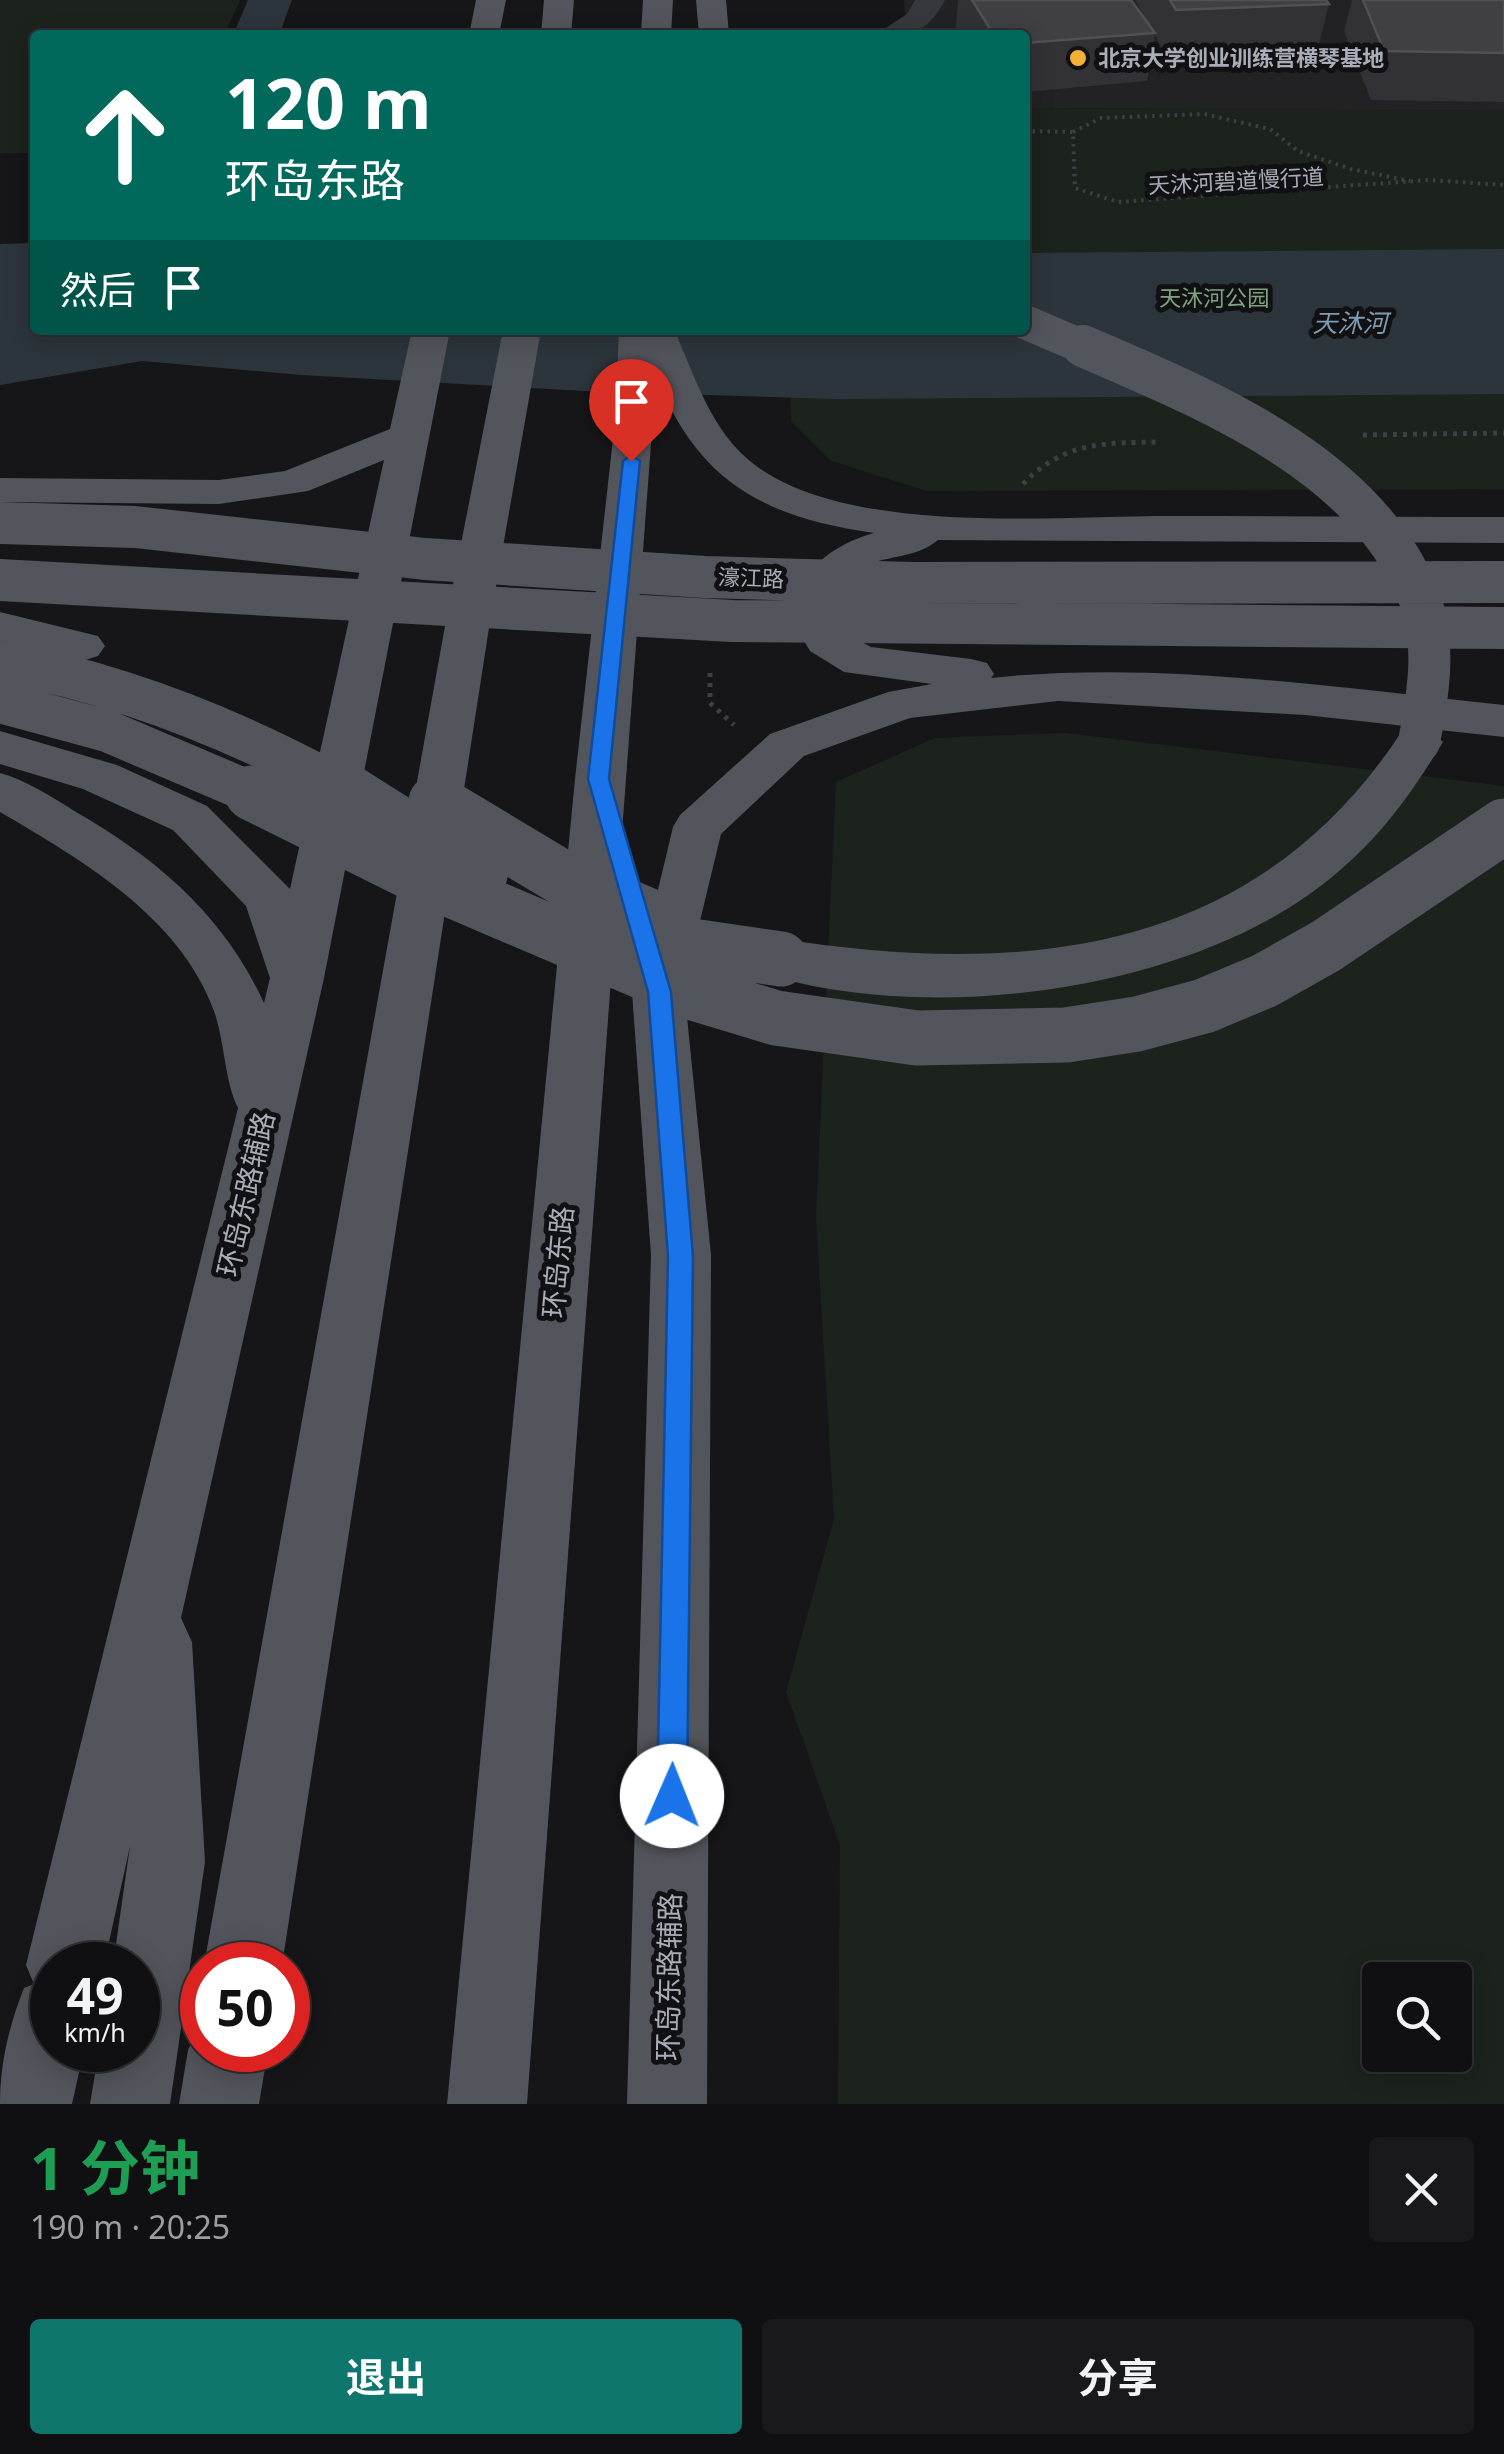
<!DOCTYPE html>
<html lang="zh">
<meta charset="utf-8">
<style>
:root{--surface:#101012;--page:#19191b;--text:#f1f3f6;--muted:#9c9d9f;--line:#303032;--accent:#0f766e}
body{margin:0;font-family:"Noto Sans","Noto Sans SC",sans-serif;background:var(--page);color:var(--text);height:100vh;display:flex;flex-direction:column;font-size:38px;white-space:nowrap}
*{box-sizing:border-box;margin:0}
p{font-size:32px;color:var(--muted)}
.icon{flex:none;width:55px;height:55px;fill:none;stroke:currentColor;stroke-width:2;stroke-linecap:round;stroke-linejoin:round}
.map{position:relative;height:2104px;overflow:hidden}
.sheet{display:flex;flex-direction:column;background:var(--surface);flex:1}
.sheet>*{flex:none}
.top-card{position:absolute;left:30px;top:30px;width:1000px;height:305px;border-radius:10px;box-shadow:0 5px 25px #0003,0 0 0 2px var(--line);background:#00695c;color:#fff;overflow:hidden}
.controls{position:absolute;left:1362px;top:1962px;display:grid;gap:20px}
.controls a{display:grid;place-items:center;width:110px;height:110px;border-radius:10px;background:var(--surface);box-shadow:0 5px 25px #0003,0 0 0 2px var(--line);font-size:50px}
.speed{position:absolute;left:30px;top:1942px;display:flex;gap:20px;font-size:50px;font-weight:700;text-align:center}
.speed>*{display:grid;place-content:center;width:130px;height:130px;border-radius:50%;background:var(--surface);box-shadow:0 5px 25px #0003,0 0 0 2px var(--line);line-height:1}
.speed small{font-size:25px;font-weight:400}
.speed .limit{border:15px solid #d22;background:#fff;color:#111}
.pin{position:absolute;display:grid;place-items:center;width:85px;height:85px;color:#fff;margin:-102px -42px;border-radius:50% 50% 50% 0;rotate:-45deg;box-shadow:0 0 10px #0007}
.pin .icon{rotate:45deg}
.me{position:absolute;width:110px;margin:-55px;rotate:1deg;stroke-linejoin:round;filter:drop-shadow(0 0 8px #0008)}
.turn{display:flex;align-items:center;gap:35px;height:210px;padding:0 30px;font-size:45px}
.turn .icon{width:130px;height:130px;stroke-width:2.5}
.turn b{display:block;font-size:70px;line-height:85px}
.then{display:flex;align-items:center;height:95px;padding:0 30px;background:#0003;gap:20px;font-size:38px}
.round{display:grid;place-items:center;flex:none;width:105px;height:105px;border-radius:10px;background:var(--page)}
.overview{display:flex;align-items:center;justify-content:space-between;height:170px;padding:0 30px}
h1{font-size:60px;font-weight:700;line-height:75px;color:#1e9e55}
.primary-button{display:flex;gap:20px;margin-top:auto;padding:20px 30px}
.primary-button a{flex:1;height:115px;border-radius:10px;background:var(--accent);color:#fff;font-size:40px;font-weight:700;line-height:115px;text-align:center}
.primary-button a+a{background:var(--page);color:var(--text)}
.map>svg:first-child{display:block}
.built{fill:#222225}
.green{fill:#1c231d;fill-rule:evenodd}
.water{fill:#2c353c}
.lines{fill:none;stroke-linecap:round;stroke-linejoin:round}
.path-far1{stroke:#3d3f44;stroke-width:4;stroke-dasharray:2.5 5;stroke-linecap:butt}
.path{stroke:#3d3f44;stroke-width:5;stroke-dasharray:4 6;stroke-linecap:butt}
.minor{fill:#37383d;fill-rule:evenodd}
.major{fill:#53555c;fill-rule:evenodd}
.major-bridge-far2{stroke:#53555c;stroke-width:34}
.major-bridge-far1{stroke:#53555c;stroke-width:42}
.major-bridge{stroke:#53555c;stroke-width:55}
.wall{fill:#323236}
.building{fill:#3f3f44;stroke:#4f5156;stroke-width:2.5}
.route{fill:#1a73e8;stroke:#114b97;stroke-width:2.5}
.poi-dot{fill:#f2b134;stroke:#111113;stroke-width:4}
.labels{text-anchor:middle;stroke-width:10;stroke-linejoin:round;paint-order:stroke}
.far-poi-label{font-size:22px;font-weight:bold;fill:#a8adb8;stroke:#111113;text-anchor:start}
.far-street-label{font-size:22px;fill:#a8adb8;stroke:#111113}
.far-park-label{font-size:22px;fill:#7fa381;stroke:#111113}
.far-water-label{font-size:25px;font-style:italic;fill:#7f9bb3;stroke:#111113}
.street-label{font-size:28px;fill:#a8adb8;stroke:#111113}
</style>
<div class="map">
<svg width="1504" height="2104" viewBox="0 0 1504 2104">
<rect width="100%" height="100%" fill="#161618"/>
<path class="built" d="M904 0H1504V111L1025 108V35H907Z"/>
<path class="green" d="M0 0H240L224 35H35V153H0Z
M1025 108 1504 111V489L927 491 831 461 791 421 788 330H1025Z
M1066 733 1504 786V2104H838L840 1845 786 1692 834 1519 816 1217 836 782 935 738ZM1380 1980H1455V2055H1380Z"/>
<path class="water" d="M248 0H292L279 35H233Z
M35 243V330H1025V253L1504 249V394L835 399 584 391 301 375 142 361 0 385V244Z"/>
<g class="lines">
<path class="path-far1" d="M1025 131 1073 132 1075 188 1118 202 1429 180 1504 185
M1073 132 1101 118 1204 114 1270 129 1298 151 1351 169 1410 181"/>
<path class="path" d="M1363 435 1504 433
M1023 484C1064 441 1105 443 1161 442
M710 673V703L734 725"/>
<path class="minor" d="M915 0H945C927 34 912 35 875 35L907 14Z"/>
<path class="major" d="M476 0H506L499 35H469Z
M544 0H574L571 35H541Z
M643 0H673L671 35H641Z
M696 0H726L729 35H699Z
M412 330H450L324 978 181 1618 192 1642 205 1862 170 2104H90L99 2050H138V1965H113L130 1846 104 1965H52V2050H84L72 2104H0C0 2063 9 2026 24 1988L34 1984 26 1965 238 1108C224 1079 225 1042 214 1011 180 917 82 860 0 812V773C28 781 52 797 76 812 158 859 224 916 264 1003L270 978 246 906 173 830 83 789 0 764V731L117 765 207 806 290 889 384 460 308 491 219 504 0 502V478L219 480 285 471 390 429Z
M503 330H541L491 615 282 1965H204L447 615Z
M619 330H674C696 378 711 432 755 465 850 536 1054 516 1170 516 1281 516 1393 517 1504 517V543L938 540C900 573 826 538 847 634L871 647 971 659 987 663 994 674 991 678C1155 660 1340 688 1504 705V737L1430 729 1443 742C1413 791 1383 834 1339 871 1202 991 933 1027 762 973L755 959 762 945 781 939C1026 977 1256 955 1402 731L1414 727 1305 715 1058 701 910 718 804 756 721 834 684 987 711 1255 707 2104H627L651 1255 632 992 617 936 625 922 651 919 673 827 680 815 770 734 888 692 932 684 844 672 810 651C773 593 819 548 874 533 763 517 699 482 656 377L527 2104H447L575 779 615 421Z
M0 612 98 636 105 646 98 656 82 661 0 640Z
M202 2021V2050H268L259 2104H179L188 2050Z"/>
<path class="major-bridge-far2" d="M1025 322 1088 349"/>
<path class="major-bridge-far1" d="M1083 346C1205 399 1367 463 1419 597 1437 642 1428 696 1419 742
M0 523 135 527 425 559 705 577 913 583 1504 582
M0 580 732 621 1504 628
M0 661C126 685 243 732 355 795
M0 702 107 731 257 795"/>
<path class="major-bridge" d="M252 793 421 877 690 992 776 1018 917 1038 1066 1035 1137 1024 1204 1006 1264 981 1326 946 1504 826
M350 793 480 875
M436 802 571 883 659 920
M596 932 781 959"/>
</g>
<path class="wall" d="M958 0H1131L1148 23 1135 0H1326L1329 4 1317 52 1167 59 1155 35 1147 81 1025 92V35H960L956 27Z
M1352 0H1504V102L1371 100 1344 31Z"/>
<path class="building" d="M972 0H1131L1155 33 1025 43V35H994Z
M1170 0H1326L1329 4 1176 10Z
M1363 0H1504V53L1384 51Z"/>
<path class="route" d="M631 456 640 461 609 779 671 992 693 1256 687 1796 683 1806 672 1811 662 1806 657 1796 668 1256 648 992 588 779 623 461Z"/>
<circle class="poi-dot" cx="1078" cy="58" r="10"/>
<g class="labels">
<g class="far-poi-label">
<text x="1098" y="66">北京大学创业训练营横琴基地</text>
</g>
<g class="far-street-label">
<text transform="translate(1236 181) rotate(-3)" y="8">天沐河碧道慢行道</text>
<text transform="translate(751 578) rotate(2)" y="8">濠江路</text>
</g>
<g class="far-park-label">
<text x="1214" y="306">天沐河公园</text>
</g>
<g class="far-water-label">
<text x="1350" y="332">天沐河</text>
</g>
<g class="street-label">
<text transform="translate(246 1194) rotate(-77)" y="10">环岛东路辅路</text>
<text transform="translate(558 1262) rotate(-85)" y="10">环岛东路</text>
<text transform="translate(669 1977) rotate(-89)" y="10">环岛东路辅路</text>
</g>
</g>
</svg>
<div class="controls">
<a><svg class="icon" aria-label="search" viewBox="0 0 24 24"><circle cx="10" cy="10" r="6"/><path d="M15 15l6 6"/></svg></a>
</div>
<div class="speed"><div>49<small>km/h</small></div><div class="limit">50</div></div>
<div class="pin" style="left:631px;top:461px;background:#d93025"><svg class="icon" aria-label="arrive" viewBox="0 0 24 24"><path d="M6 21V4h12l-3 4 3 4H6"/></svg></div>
<svg class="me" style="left:672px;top:1796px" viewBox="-20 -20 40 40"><circle r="19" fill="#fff"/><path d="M0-13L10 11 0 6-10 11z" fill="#1a73e8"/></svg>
<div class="top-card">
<div class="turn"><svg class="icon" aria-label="ahead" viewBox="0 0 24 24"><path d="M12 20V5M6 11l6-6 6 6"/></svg><div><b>120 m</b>环岛东路</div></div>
<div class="then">然后<svg class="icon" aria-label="arrive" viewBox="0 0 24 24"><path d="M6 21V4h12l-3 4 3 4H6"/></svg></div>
</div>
</div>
<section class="sheet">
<div class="overview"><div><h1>1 分钟</h1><p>190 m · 20:25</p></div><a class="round"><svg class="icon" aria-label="close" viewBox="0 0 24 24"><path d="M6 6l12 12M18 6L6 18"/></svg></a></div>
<div class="primary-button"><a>退出</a><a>分享</a></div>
</section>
